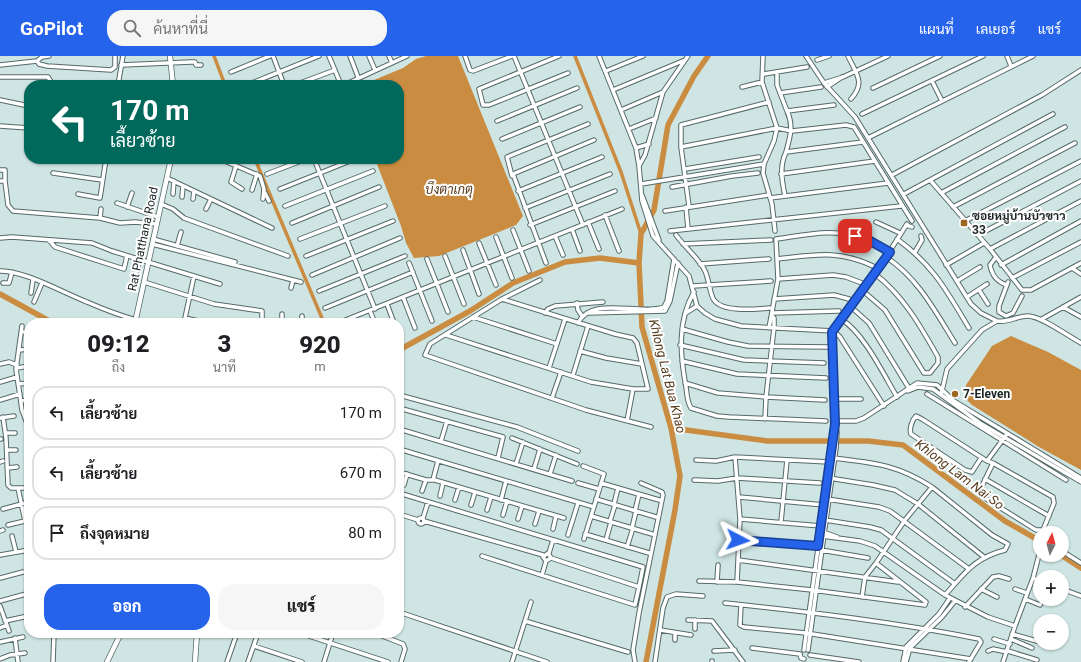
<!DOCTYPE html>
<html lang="th">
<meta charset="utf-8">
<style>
:root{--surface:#fff;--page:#f6f6f6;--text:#202124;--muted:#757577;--line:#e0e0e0;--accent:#2563eb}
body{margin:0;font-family:Roboto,Sarabun,sans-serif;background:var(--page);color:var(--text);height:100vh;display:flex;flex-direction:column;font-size:15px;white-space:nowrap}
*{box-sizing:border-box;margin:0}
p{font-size:13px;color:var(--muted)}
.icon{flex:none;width:22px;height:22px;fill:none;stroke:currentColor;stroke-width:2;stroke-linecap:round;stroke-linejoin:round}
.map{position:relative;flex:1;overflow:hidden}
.side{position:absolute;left:24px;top:262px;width:380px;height:320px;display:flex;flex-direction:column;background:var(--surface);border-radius:16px;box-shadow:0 1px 3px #0004}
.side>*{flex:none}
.guide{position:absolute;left:24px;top:24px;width:380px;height:84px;border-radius:16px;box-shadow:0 1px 3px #0004;background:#00695c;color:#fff;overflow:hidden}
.needle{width:26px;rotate:6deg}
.tools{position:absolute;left:1033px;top:470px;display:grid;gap:8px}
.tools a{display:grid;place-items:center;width:36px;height:36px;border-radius:50%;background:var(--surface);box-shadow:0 1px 3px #0004;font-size:20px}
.pin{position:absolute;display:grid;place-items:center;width:34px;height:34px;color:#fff;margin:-17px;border-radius:8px;box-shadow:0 2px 6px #0006}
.me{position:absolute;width:44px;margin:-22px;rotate:94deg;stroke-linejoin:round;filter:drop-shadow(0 0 3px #0008)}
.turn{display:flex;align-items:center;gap:14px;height:84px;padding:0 20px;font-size:18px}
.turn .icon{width:52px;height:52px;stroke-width:2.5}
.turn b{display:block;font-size:28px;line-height:34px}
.eta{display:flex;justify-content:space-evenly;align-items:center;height:68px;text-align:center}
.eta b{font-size:24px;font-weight:800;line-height:28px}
.cta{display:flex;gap:8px;margin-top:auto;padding:8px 20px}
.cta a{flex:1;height:46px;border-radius:16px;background:var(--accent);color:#fff;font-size:16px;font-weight:800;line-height:46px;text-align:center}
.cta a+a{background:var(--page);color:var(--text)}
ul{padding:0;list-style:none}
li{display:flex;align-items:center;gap:12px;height:54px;margin:0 8px 6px;padding:0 12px;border:2px solid var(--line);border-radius:16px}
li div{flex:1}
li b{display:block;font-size:15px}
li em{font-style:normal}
header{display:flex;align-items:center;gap:24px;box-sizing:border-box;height:56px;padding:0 20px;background:var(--accent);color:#fff}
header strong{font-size:19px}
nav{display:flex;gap:22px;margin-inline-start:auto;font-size:14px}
.search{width:280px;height:36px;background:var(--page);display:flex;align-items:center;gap:10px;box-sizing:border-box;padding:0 14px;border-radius:16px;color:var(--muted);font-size:15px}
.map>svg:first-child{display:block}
.water{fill:#ca8c41}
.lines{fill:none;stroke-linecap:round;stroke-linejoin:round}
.canal{stroke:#ca8c41;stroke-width:3.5}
.river{stroke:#ca8c41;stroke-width:5.5}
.minor-casing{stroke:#556a68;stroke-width:5.5}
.tertiary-casing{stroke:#556a68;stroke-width:6}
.minor{stroke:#fff;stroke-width:3.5}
.tertiary{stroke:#fff;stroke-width:4.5}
.route-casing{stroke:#184099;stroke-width:10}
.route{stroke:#2563eb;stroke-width:7}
.poi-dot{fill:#9d6721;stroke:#fff;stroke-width:1.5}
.labels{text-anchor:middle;stroke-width:4;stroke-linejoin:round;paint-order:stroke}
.poi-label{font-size:12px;font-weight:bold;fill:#1c2423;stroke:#fff;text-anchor:start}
.street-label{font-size:12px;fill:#1c2423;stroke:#fff}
.water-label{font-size:13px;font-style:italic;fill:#573c1d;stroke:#fff}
</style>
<header>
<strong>GoPilot</strong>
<div class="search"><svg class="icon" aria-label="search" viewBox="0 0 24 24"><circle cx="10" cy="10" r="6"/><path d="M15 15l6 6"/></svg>ค้นหาที่นี่</div>
<nav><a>แผนที่</a><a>เลเยอร์</a><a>แชร์</a></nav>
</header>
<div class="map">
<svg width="1081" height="606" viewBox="0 0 1081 606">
<rect width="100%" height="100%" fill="#cee5e3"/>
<path class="water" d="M426 0H458L523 160 516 169 439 200 414 202 406 187 401 170 375 103H399V29H362L403 12 416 3Z
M1011 280 1048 296 1081 314V414L1039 391 972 349 965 342 966 329 992 290Z"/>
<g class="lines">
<path class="canal" d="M214 0 225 29
M575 0 621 116 641 178
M255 103 324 267"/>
<path class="river" d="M0 238 53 267
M399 294 470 255 513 227 565 206 600 202 639 207
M671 372 767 385H868L903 389 1005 465 1040 485
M1061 499 1081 512
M646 606 675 454 680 420 671 372 642 271 639 207 641 178 654 154 668 69 694 20 708 0"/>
<g class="minor-casing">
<path id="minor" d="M273 0 284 29
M329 0 341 29
M350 0 358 21
M369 0 375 14
M389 0 392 7
M465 0 470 14 473 15 512 0
M514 0 583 169
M559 0 479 33 483 49H489L568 17
M599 0 636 92 639 110 642 145 653 180 689 220 697 250 705 257 715 263 741 270 834 275 840 281 884 350
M763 0 762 26 777 72 792 75 846 69 854 71 912 165
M806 0 824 27 855 61 971 248 981 257 997 265 982 274 947 313 941 339
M848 0C856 18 866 26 851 43
M1007 0 1011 10
M817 4 829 0
M37 5 39 8 47 10 111 14 115 11V0
M0 9 37 5 42 1 49 0
M121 9 191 6H195L196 9H201
M606 15 643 0
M231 16 270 0
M777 16V29L787 55 834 49
M764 18 807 11
M0 21H48L53 29
M932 25 942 45
M824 27 843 21 888 0
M118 29 123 0
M247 29 319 0
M295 29 335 14
M344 29 407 0
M742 31 762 26
M827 31 842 21
M873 32 940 0
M613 34 685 4
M780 37 821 31
M0 44 29 50
M621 54 663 36
M787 55C794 70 790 81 786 96L863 86
M862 58 983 0
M497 65 577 32
M0 70 29 72
M629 73 656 62
M868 82 1033 0
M502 83 580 51
M681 91 777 72 774 85 764 108 763 117 772 148 775 175
M636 92 649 88
M220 103 260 120 264 133 263 143
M314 103 375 253
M236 110 231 126 242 133
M639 110 645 99 663 36 688 0
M685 113 759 101
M0 114H5V125
M53 117 102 124
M267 118 306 103
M781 118 875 105
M892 119 1042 39 1081 14
M512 120 507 101 588 68
M167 122 272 172
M930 124 990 193 1022 234H1031L1081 207
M0 125H5L8 149 13 155 100 162 120 167 135 166 156 168
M641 128 764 108
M672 131 732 120 758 117
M280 133 355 103
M252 134 257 118
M518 135 602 101
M265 137 269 145
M941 137 1065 71
M78 138 100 142 106 103
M173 138 174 125
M904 138 1053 58
M642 139 659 184
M785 140C782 125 779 111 786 96
M182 141 183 130
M770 142 888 127
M193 143 194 135
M117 147 158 161
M161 148 173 153 184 162 288 200
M285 150 373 115
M689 150 681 91V69L769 46
M127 151 132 137
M686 151 688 173
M953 151 1075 87
M525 152 610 118
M206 153 211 143
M665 155 769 139
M149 158 152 145
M605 159 619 195
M100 162 101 153
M965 165 1081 105
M588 166 599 193
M876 166 900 177
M292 167 379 131
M530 169 615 135
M906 169 912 171
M572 173 580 195
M513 174 529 215
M670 175 901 150
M676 179C683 189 701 205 705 215 709 223 710 239 714 244 723 257 757 253 770 252
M978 179 1081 125
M555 180 563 199
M496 181 512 222
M0 182 12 181 92 187 112 195 220 228
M153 183 235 206
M300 183 385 150
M897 183C934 210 946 234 969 272
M49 184 55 191 124 213 127 200
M479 187 496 229
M152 188 301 226
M683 188 771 184
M177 190 181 176
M990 193 1081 145
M463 194 479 238
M915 196 922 184 921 180
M306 200 393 165
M445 200 464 248
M886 201C918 222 935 255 955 287
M996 201 990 209C992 220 997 226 1007 229
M427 203 448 256
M777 203C814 199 839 193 875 211
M409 207 432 265
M546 207 513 118 594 84
M700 208 769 203
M946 209 984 187
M1001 209 1081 165
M1072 212 1081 218
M0 215C23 214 64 237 87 246 103 253 119 259 136 264
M312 219 400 182
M194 220 185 262 207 267
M1012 222 1081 186
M778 223 833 219 846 221 862 227
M134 224 141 197
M540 224 502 243 430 288 425 299 586 354 651 371
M957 225 980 211
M144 226 214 248 262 255V267
M1008 226 999 250V256L1006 260 1013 257 1022 240
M3 227H9L12 216
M693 230 771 225
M291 232 293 224
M979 234 988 248
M319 235 405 200
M863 235 885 254 924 317H930L938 307V301C921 271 903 239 875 218
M694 236C677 265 680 299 686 331 687 338 687 346 691 352L717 360 729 361 826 365
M31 237 33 224
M403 241 415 272
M967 241 987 228
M774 243 834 239 849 243
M34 246 42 227
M577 247 578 254 582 260
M387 248 394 267
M851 251 869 267 910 334
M1063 251 1081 261
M325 252 413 216
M370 255 375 267
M545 257 548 253 555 250 603 246
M587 257 665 255 670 245 678 207
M686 257 697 250
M772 257 839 255
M473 261 557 288
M1042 263 1081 241
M842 264C863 276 884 319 897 341
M997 265C1008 267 1017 260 1028 260 1041 260 1068 280 1081 287
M282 267V258
M302 267V260
M338 267 622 153
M578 267C592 239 639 260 664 251L667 245 674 203
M22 270 16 313 22 354 29 373
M769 272 778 223 776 183C805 179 837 171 865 183 874 186 882 192 890 196
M682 273 728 286 748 290 829 291
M834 275 886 201 907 168
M21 276H29
M399 279 400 280
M446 279 591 326 633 333H648L637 287 633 282 615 278 502 243
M680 289 744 304 824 307
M19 294 29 293
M580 295 606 302 642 308
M682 305 737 318 826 322
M0 308 9 306 17 309
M17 312 29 310
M549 312 565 263
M573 319 588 270
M0 326 17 321
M685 327 718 337 766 341 774 272V262L772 260
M18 328 29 327
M908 335 918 331 933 333 980 367 1081 426
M927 338 1066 424
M399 339 517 371 578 395
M552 342 561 316
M834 343H861
M0 344 20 338
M21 345 29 344
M399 352 503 381 498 402
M3 361 6 382 8 429 11 432H29
M0 362 14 360
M765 363 766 341 825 344
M627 365 633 333
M835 365H856L864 362 917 327 937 329 954 345 1081 422
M399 373 572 425
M6 377H15
M512 382 577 408
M0 383H1
M441 385 447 365
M399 393 594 451
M7 394H16
M735 401 740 463 737 526
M833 402C873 407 897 408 932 431
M981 402 972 416 965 414 911 378C909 373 912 364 916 360L922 363 987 405
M696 404 716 405 735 401 829 406
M0 406 3 405
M993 407 981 432 980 439 1036 474H1043L1054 447 1053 441 993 407 987 405 1007 378
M516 408 523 386
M583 410 604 418 584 483
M7 412 17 411
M534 413 540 393
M399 416 426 424H435L564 462
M550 418 556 399
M829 422 873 429 895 434 918 448 984 501
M985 423 1049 460
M433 424 438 405
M694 424 718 425 737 422 820 427
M578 427 599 433
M601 427 659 444
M404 429 407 418
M18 432 25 465
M422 435 426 424
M399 437 643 511 639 531
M440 440 443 427
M739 441 824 449
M596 443 656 461
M827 443 879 451 890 455 969 513
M455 444 459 431
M501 444 506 425
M614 448 618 432
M471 449 475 436
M3 453 29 446
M487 454 491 441
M635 455 639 438
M399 458 418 464
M503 459 507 445
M591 460 652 478
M418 465a3 3 0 1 1 6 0a3 3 0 1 1-6 0Z
M423 462 428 446
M518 463 522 450
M740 463 821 470
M825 464 870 471 881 474 955 528
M424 465 543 499
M610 465 615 449
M781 466 787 404
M535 468 539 455
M8 469 29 464
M632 472 636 455
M553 473 556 460
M0 475 3 474
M823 476 837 481
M585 478 649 497
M568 479 578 447
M12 480 16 496
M822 480 860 485 875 490 945 539 988 561 1015 570
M606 484 611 466
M738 484 818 490
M627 491 633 472
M821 494 868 502
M1062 495 1081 507
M549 497 553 484
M0 499 29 494
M482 500 635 549 639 531 551 502
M738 504 898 526
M542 519 546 505 543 501 548 497 551 502 546 505
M1055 521 1056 520
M0 522 23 516
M1033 522 1040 525
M699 525 737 526 812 534 925 549 926 546 876 507 905 464 932 431 992 479 1008 488 1005 494C974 502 965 517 945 539
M717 526 718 509
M981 533 997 541
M1015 533 1027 537
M1062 533 1081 540
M862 541 865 521 876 507
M1025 543 1040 549 1043 543
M0 545 26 538
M725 547C810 556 895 566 979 583L981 586 969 606
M741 549 740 569 744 571 806 577 971 603
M0 550 9 575
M965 551 993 521 999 520 1009 523
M399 556 547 606
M688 564 712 565 743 606
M5 565 28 560
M525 565 628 596
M0 572 7 569
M695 573V564
M660 574 691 579
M300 577 388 606
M375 577 403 588 405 593 401 606
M1012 578 1040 586
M15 582 18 606
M994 583 1010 588
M1011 583 1032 592
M675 584V577
M0 586 23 581
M254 590 302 606
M752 592 800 598
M804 594 835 369
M808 594 836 392 837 376 835 368 832 276
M714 595 735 594
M988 595 993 593 1007 596
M1008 595 1037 604
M800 598 801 602 804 603
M810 599 859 606
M0 603 10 599 25 597
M712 605V606
M53 606 54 577
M227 606 237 577
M248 606 258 577
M324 606 333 577
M512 606 531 546
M635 606 633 594 639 557 663 439 662 436 641 427
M655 606 663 552 667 541 676 538 703 540
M903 606 906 591 939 558 950 542
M906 606 910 592 942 561 955 545
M1003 606 1015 570 1033 522 1040 495"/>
</g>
<g class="tertiary-casing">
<path id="tertiary" d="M170 0 173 29
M135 267 171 103
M107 606 121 577
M195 606 197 577"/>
</g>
<use href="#minor" class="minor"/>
<use href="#tertiary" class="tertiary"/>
</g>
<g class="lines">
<g class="route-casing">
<path id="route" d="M738 484 818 490 835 368 832 276 890 196 865 182 855 180"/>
</g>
<use href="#route" class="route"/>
</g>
<g class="poi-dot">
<rect x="960" y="163" width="8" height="8" rx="2"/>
<circle cx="955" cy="338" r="4"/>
</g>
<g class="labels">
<g class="poi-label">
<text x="972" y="164">ซอยหมู่บ้านบัวขาว<tspan x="972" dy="14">33</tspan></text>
<text x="963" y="342">7-Eleven</text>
</g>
<g class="street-label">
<text transform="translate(143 183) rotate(-78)" y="4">Rat Phatthana Road</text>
</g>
<g class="water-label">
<text x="449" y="138">บึงตาเกตุ</text>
<text transform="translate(668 320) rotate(76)" y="5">Khlong Lat Bua Khao</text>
<text transform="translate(960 418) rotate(37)" y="5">Khlong Lam Nai So</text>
</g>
</g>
</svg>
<div class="tools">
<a><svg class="needle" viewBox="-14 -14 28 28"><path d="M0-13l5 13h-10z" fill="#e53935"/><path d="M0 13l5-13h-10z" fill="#757577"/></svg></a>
<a>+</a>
<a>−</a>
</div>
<div class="pin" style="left:855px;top:180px;background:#d93025"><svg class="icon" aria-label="arrive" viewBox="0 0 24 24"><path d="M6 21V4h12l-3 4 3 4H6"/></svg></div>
<svg class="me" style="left:738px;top:484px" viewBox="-20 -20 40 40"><path d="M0-17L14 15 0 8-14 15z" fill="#2563eb" stroke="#fff" stroke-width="4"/></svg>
<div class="guide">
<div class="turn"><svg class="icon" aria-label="left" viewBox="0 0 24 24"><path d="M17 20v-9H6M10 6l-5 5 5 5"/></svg><div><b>170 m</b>เลี้ยวซ้าย</div></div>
</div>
<section class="side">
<div class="eta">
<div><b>09:12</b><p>ถึง</p></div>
<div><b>3</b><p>นาที</p></div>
<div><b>920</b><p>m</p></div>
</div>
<ul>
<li><svg class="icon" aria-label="left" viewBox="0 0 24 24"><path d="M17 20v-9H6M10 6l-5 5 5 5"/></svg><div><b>เลี้ยวซ้าย</b></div><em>170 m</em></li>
<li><svg class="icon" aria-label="left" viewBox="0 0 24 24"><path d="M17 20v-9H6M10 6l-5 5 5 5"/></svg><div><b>เลี้ยวซ้าย</b></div><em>670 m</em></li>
<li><svg class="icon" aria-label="arrive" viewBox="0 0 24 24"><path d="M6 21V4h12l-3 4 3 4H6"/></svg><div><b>ถึงจุดหมาย</b></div><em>80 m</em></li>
</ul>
<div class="cta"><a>ออก</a><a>แชร์</a></div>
</section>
</div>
